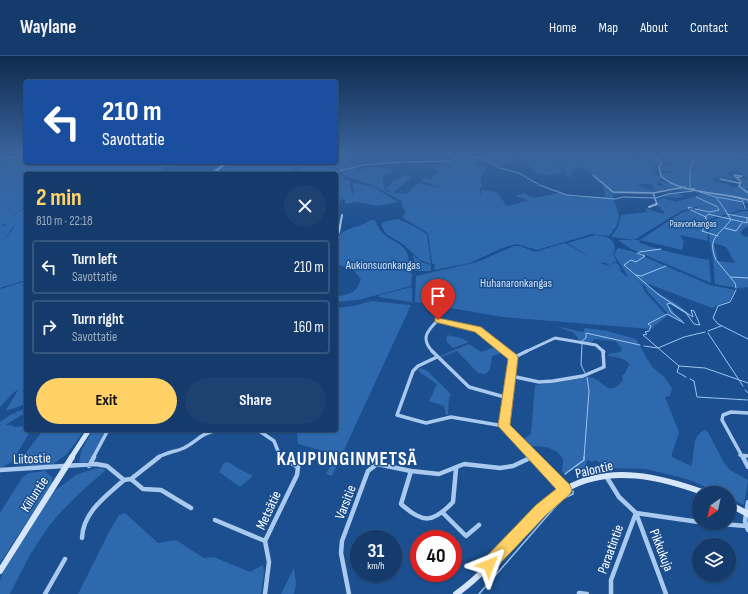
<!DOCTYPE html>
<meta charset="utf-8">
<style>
:root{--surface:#143b6b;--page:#1d4271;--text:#f1f3f6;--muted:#9dadc1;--line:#33557e;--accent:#ffd166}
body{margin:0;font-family:"Sofia Sans Condensed",sans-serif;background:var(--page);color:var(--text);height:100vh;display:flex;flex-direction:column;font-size:15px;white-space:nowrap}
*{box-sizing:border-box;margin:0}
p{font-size:13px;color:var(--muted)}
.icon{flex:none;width:22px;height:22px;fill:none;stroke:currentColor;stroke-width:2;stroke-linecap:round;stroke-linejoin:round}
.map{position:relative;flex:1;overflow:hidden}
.sheet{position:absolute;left:24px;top:116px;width:314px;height:260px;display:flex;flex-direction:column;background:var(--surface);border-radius:4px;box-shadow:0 1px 3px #0004,0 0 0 1px var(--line)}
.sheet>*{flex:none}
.hud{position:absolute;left:24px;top:24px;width:314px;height:84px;border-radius:4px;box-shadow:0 1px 3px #0004,0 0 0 1px var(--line);background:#1a4fa0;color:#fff;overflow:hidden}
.needle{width:26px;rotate:214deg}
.fabs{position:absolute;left:692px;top:430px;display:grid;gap:8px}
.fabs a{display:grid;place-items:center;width:44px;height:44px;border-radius:50%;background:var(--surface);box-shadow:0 1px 3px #0004,0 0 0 1px var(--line);font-size:20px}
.speed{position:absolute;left:350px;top:474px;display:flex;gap:8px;font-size:20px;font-weight:700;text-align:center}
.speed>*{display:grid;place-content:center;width:52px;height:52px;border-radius:50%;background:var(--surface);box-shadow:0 1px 3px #0004,0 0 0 1px var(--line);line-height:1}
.speed small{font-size:10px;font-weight:400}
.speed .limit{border:6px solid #d22;background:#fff;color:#111}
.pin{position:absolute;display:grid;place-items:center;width:34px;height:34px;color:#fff;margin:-41px -17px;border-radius:50% 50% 50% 0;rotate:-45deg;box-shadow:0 0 4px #0007}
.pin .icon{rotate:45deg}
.me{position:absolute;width:44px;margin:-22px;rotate:44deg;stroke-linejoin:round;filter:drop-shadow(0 0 3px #0008)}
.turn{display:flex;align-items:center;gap:14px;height:84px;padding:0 12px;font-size:18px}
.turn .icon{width:52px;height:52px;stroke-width:2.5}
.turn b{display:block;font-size:28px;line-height:34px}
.round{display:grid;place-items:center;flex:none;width:42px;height:42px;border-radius:21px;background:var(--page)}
.overview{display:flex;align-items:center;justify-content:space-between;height:68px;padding:0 12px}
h1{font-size:24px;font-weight:700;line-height:30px;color:var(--accent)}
.action{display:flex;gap:8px;margin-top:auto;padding:8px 12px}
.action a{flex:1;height:46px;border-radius:24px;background:var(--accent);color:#111;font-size:16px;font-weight:700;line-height:46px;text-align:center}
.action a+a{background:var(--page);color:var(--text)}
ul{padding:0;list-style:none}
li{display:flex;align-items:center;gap:12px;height:54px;margin:0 8px 6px;padding:0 4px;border:2px solid var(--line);border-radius:4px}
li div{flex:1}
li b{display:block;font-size:15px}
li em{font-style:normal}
header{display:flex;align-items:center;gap:24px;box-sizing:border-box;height:56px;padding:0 20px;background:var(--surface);border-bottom:1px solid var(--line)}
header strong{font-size:19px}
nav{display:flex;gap:22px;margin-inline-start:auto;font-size:14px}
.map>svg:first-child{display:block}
.green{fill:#2e69ad;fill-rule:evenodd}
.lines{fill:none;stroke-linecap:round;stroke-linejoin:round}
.stream-far1{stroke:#9cc4f0;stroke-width:1}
.stream{stroke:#9cc4f0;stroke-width:1.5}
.street-far4{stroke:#a9c9ee;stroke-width:1.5}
.street-far3{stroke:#a9c9ee;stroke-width:2}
.street-far2{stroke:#a9c9ee;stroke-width:3}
.street-far1{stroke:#a9c9ee;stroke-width:3.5}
.street{stroke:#a9c9ee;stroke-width:4.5}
.secondary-far2{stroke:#d6e6fa;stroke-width:2.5}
.secondary-far1{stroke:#d6e6fa;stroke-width:5}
.secondary{stroke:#d6e6fa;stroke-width:6}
.route{fill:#ffd166;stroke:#a68842}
.labels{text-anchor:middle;stroke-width:3;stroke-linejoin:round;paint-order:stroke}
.far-park-label{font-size:10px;fill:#cfe3fa;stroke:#1b4f8f}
.park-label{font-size:12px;fill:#cfe3fa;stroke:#1b4f8f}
.near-street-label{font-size:14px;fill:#fff;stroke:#1b4f8f}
.near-district-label{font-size:19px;font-weight:bold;letter-spacing:1px;fill:#fff;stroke:#1b4f8f}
</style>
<header>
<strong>Waylane</strong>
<nav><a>Home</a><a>Map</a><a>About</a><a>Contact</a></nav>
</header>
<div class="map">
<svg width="748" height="538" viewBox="0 0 748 538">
<rect width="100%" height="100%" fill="#1b4f8f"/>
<path class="green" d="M10 98H26V106H197L183 107 225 106 211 118H205L219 108 165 110 159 118H116L119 116 106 118H26V149L2 169 8 170 3 168 26 150V224L0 232V186L6 182 14 171 10 170 13 171 5 183 0 186V120L5 116 0 119V108Z
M336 98H361L352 105 354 111 357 115C374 108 377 110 393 115L382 121 385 134 392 137 386 132 394 126H390L405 119 412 121 393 137 406 138 418 127 443 132 421 125 424 122 431 123 438 116 432 111 457 102 467 101 466 98H506L514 107H506L497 111 488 105 475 106 477 110 485 112V116L480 122 482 130 479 133 481 139 482 133 498 137 506 149 509 150 528 144 515 140 523 137 535 142 558 137 575 141H605V135L602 129 609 133 593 117 582 113 565 98H625C630 102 633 105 639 104L637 100H649L644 98H748V137L740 130 742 126 738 122 748 123C743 119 736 112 726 117L737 123 719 121 714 122 715 126 730 129V131L735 132 739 130 748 138V143L739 141 748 145V147H743L742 151 748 153V154L698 150 681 155 634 184 611 181 618 171 621 159 647 156 645 152 663 158 665 157 658 150V144L663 142 675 146 700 139 694 135 679 137 685 140 677 142 659 140 682 135 675 132 666 133 660 126H656L658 130H663L665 133 659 135 652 133 654 131 652 128H638L644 132 656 135 650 136 652 138H613C612 149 625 156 615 173H612L614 174 609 180 592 178 537 194 517 188 502 192 470 207 434 214 435 209 432 207 428 177 403 162 405 155 401 149 402 145 372 129 344 120 342 116 327 106H336ZM654 102 662 106H669L675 109 660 111V114L676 116 661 117 662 120 672 127 658 125 659 123 664 124 660 120 650 118 659 117 648 115H658L652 111 660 108Z
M517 98H553L564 118 567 120 554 98H564L580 112 571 114 573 115 571 118 573 120 568 121 560 117 551 119 538 118Z
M228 106H308L293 113 292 118H214Z
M310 106C331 103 334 116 350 125V132L353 137 352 140 355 136 352 129 355 127 372 130 398 146 378 150 357 146 345 148V144L341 143 338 150H336V118H294Z
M702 150 741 154 710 163 707 168 708 185 680 179 684 186 682 194 640 184 681 157Z
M743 155H748V170L743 173 741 177 743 180 748 181V231L740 232 748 234 715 228C714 220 714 211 713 203 712 191 705 176 712 164ZM714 187 726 191 735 207 718 205Z
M398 163 414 170 427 178 431 208 420 204 404 189 386 178 381 169 383 166Z
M371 164H375C384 187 397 181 406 195 411 203 407 212 412 219L411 230 358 244 336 246V241C351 237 356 238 361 223L353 214 336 208V182C349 169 357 173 371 164Z
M595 179C606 180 614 181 615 193L613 198 617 205 610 208 598 206 612 211 607 208 617 207 622 215 616 212 629 222 614 198 618 192 631 195 710 229 735 234 729 245 712 252 646 227C659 241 680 245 691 261L670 248 668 249 681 265 668 258 647 235 646 231 635 223 642 229 645 236 667 260 651 273 503 261 415 246 416 220 477 206 514 190H520L535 196 565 187 597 205 567 187Z
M618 184H639L640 187C662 195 685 200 709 204L711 227 631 193Z
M413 199 421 206 431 209V215H416Z
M26 225V348L9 354H6L18 334 14 336 0 351V233Z
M412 231V246L378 241 380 239Z
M371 245 411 249 332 420 326 418 334 403 328 396 298 388 297 374H336V252L354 250Z
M556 270 582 276H584V273L585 272 607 275 636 283 652 311 664 321 672 332 670 340 665 341 679 376 672 398V401L691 410C696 397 690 380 705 374L708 376 724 407 730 414 748 424 744 449 729 442V437H718L690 424 671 419 645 413 608 412 595 404 592 406 587 404 585 413 577 412 564 417 562 415 563 404C558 391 540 389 527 391L521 385 531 378 535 329 590 321C606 325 608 343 623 324L622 319 625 318 628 310 630 309C626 302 616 301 609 300L608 298 621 296 622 292 615 285 595 283 590 287 580 285 574 277Z
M447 279 461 282 469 286 453 292 446 285Z
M469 288 481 296 495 291 502 297 492 300 490 314 485 318 478 317 457 295 441 301 440 300Z
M420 312 426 314 451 338 449 342 448 359H446L444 350 429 345 437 328 418 315Z
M26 352V359H22L5 369H11L15 371 26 370V374H31L12 406 0 412V366L10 359Z
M43 374H85L67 398 52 409H20L19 406Z
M93 374H106L91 405 83 408 79 405 82 393Z
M229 406 237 412 253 420 240 431 219 416 224 407Z
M100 412 106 414C85 432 63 451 47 473 32 493 21 516 10 538H0V525L3 516 53 436 76 419 93 413Z
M45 415 52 421V427L0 507V457L22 422 29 417Z
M125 457 158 487 176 484 204 502 214 501 250 516 263 509 264 517 261 538H78L109 476 119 459Z
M294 512 296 529 294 538H281Z"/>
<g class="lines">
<path class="stream-far1" d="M689 98 748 101
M689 99 694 103 690 114V131
M8 102 26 100
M0 103 6 102
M405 106 449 105 463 100 482 102 500 112 519 117 538 128
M339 115 363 109 403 106
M330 118 338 115
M539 129 567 139 614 143
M690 132 695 133
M700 136 716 141 723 151
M696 141 718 151
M717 141 743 146 745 152
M734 141 742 143 743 145
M656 142 668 138 693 135
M615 143 623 141 654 142
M689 153 688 151 692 152
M695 153 710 156 719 154 718 152
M691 154 706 161
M727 158 748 162
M725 172 736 175 742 167
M718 180 702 175 709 165 705 162 708 158 747 167V162
M639 196 661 193
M637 197 645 200 636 206 631 204 624 209 659 239 693 261 691 254 694 255 700 269 694 268 686 257 670 247 667 248 671 256 682 265
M716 204C707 182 717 181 731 164L724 152
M717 205 735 227 736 232
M636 219 641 220 666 210
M731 221 748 222
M736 234 730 246 718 250 713 262 718 268 748 283
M684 267 667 258 648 268 651 270 649 275 645 276 647 278 643 279 679 310 677 316 686 321
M708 275 721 270
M708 277 743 330
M582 285 586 282V277L640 289
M582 288 581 309 585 317
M644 290 658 292 684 281 705 276
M679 310 705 312 748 327
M690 323 694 325 697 341 748 344
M745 334 748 337
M584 402 589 335 587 321"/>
<path class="stream" d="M565 418 584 404V401
M479 538 562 443 573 438V435"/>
<path class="street-far4" d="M656 102 662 107 659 111 661 120C679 138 724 136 748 144
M593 119 613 136 653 137
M734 119 742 120 737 122Z
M737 122 741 126 739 130 748 137
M720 123 739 127
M654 149 657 148 653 137 685 131"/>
<path class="street-far3" d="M649 151 657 148
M336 181 339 176 342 159"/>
<path class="street-far2" d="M433 296C420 283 427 275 438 264L478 274 506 296
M525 296 555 282 596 289 604 296"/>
<path class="street-far1" d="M432 295 469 331 508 342
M505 295 513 302
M527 295 513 302 504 370 535 402
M437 301 418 310 413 315 397 359 426 367 451 361 504 370
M511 320 539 326 553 325 583 320 604 311 603 295
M258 374 274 385 278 395
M740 399 748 400
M93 402 108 374
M157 402C166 396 175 396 184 392 199 384 199 378 218 374
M530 402 533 401
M743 402 722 364 723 359 731 356 748 357"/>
<path class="street" d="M534 401 565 434
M743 401 748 411
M89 410 94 401
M0 414 96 408 107 410 124 424 131 423 143 433 161 434 191 452
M411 415 401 448C423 468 433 467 453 446L456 413
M606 420 619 441 636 457 666 538
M131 423 159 401
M748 446 745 465 748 474
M443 457 466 480 479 469
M636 457 699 466
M215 464 265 485
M710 467 746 470
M82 482C83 456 106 440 124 424
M579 537 587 538
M45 538 65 503
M265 538 269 506 265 485 297 419 298 411 293 408
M349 538 341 497 342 485 368 415 377 408 411 415 439 418 464 408 500 412 513 410 532 401
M611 538V524L636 457"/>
<path class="secondary-far2" d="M212 118 227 106"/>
<path class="secondary-far1" d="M71 402 89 374"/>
<path class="secondary" d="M729 448 748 458
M0 515 72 401
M456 538C480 521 500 498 519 476 533 461 548 443 566 433 610 408 661 421 705 437"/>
</g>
<linearGradient id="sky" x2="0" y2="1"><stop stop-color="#0f2b4f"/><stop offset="0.56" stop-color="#39639b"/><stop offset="1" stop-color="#39639b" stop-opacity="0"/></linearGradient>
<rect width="748" height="174" fill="url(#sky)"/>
<path class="route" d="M435 262H438L481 271 517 299 518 302 510 369 570 429 572 434 570 438 546 459 494 514 489 516 484 514 481 509 484 503 536 449 556 433 498 370 508 303 475 276 435 266Z"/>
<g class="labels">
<g class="far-park-label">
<text x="693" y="171">Paavonkangas</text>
</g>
<g class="park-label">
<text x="383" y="213">Aukionsuonkangas</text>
<text x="516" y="231">Huhanaronkangas</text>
</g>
<g class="near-street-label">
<text transform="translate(32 402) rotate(-2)" y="5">Liitostie</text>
<text transform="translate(594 413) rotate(-13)" y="5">Palontie</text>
<text transform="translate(34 438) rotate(-57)" y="5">Kiiluntie</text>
<text transform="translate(345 446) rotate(-69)" y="5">Varsitie</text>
<text transform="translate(268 454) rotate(-65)" y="5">Metsätie</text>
<text transform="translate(610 493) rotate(-70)" y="5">Paraatintie</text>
<text transform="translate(662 494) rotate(69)" y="5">Pikkukuja</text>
</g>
<g class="near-district-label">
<text x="347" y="409">KAUPUNGINMETSÄ</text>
</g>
</g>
</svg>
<div class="fabs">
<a><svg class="needle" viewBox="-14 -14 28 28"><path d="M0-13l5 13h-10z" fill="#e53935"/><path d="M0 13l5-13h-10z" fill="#9dadc1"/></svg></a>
<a><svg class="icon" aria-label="layers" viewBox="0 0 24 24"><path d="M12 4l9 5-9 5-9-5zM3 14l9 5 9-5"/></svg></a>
</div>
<div class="speed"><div>31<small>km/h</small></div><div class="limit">40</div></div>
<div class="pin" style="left:438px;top:264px;background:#d93025"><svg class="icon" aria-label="arrive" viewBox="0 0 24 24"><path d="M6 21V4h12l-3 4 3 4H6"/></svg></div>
<svg class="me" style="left:489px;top:509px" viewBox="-20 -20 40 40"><path d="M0-17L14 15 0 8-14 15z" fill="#ffd166" stroke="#fff" stroke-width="4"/></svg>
<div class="hud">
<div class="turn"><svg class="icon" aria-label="left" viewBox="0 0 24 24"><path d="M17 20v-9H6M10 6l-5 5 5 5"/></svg><div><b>210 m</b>Savottatie</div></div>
</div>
<section class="sheet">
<div class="overview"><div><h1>2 min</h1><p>810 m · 22:18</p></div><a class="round"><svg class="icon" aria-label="close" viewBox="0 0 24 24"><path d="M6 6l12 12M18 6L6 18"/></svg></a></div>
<ul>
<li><svg class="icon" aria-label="left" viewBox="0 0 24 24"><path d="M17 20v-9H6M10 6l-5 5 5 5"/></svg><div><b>Turn left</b><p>Savottatie</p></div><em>210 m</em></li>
<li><svg class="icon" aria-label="right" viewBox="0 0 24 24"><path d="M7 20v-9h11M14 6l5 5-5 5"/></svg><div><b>Turn right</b><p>Savottatie</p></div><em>160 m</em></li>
</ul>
<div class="action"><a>Exit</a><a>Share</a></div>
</section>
</div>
